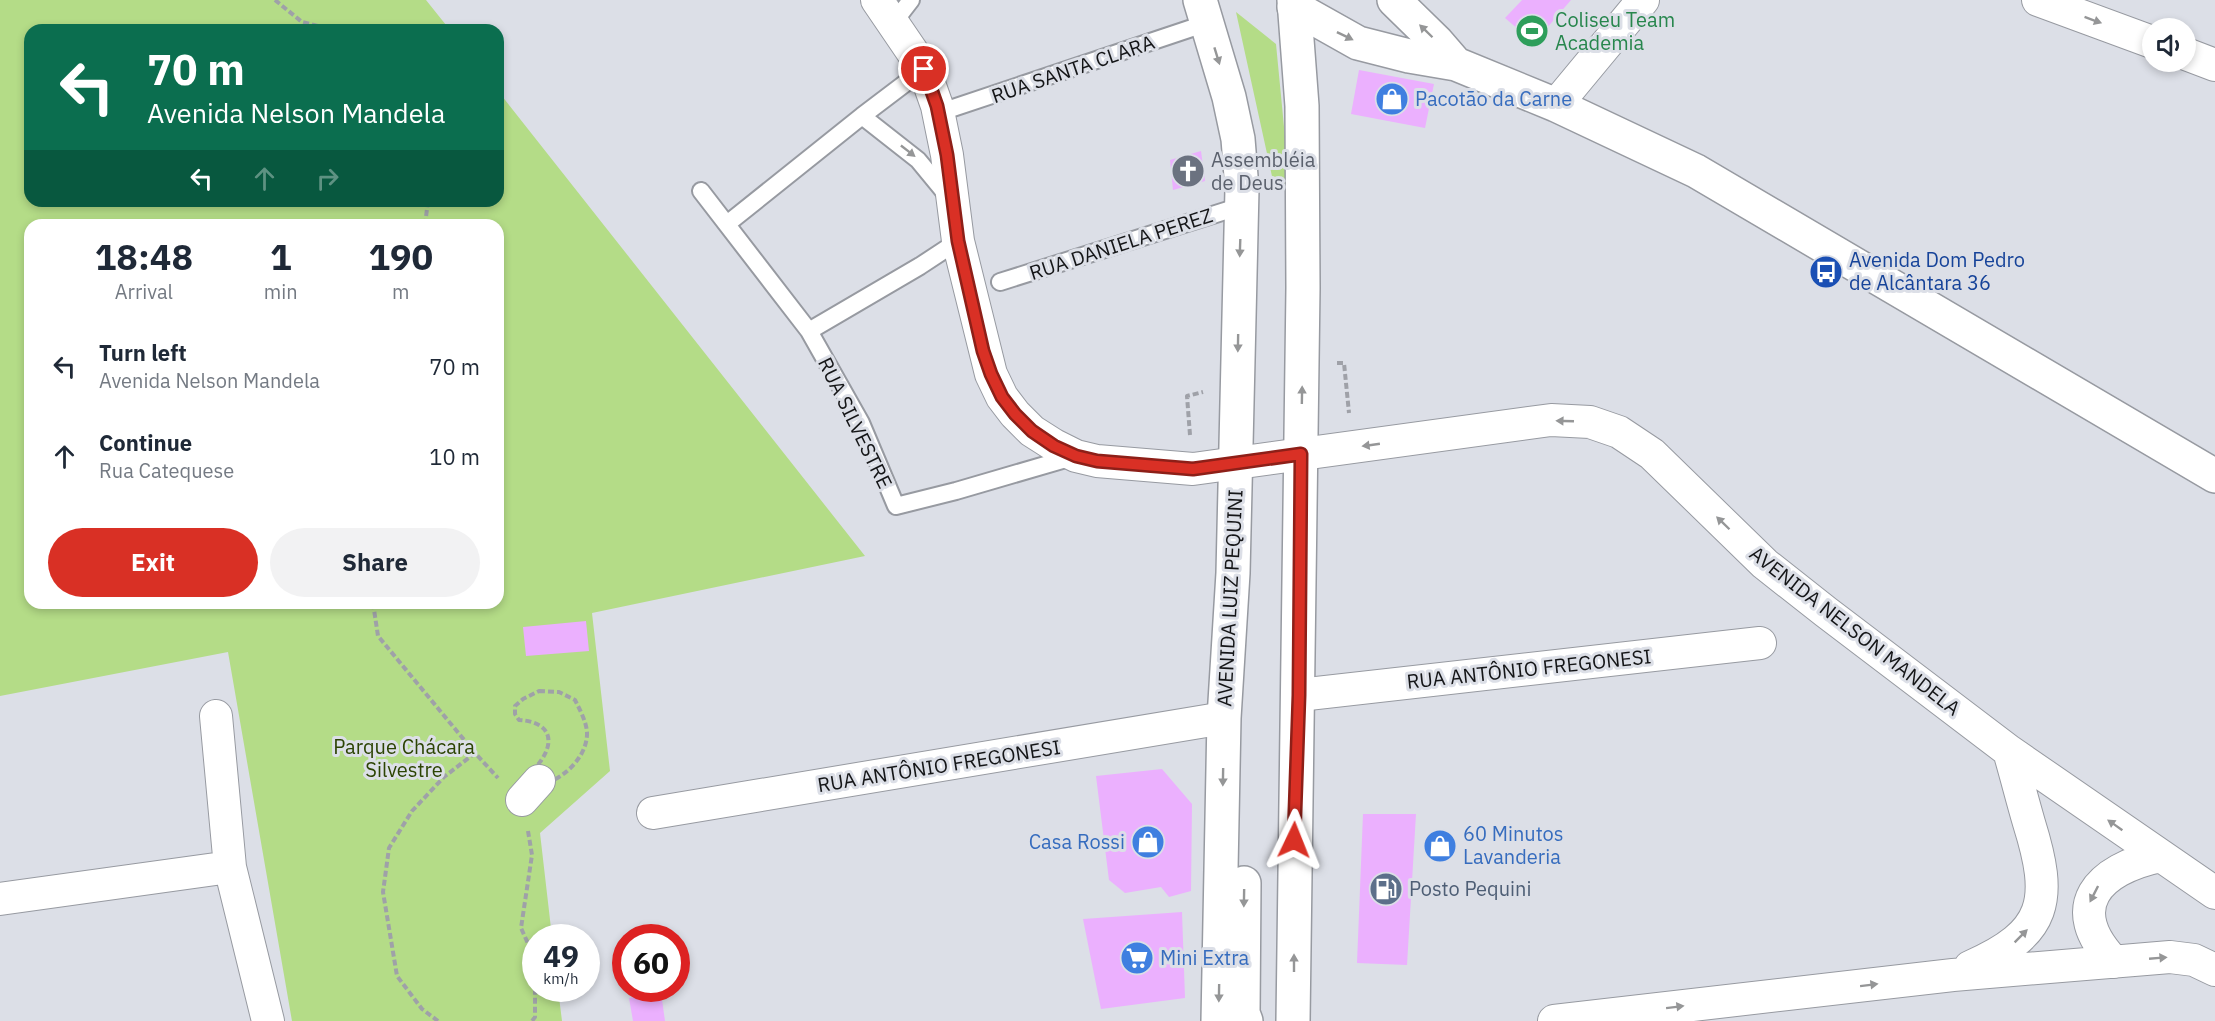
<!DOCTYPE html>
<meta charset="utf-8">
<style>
:root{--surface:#fff;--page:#f2f2f3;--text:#1f2937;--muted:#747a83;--accent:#d93025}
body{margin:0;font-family:"IBM Plex Sans",sans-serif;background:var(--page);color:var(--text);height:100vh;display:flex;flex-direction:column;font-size:22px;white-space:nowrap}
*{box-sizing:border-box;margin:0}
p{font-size:20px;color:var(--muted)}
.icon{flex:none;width:33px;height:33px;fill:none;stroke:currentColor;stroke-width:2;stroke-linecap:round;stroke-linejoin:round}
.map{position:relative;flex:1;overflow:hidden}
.side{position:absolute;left:24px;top:219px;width:480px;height:390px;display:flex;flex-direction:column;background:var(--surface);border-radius:18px;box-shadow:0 3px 9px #0003}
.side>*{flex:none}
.hud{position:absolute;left:24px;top:24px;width:480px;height:183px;border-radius:18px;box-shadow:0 3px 9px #0003;background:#0b6e4f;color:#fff;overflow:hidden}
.buttons{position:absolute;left:2142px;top:18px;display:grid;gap:12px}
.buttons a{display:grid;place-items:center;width:54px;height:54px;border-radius:50%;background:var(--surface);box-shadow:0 3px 9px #0003;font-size:30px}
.speed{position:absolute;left:522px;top:924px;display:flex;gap:12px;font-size:30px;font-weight:700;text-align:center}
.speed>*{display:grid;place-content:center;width:78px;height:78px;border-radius:50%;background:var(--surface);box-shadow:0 3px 9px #0003;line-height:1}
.speed small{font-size:15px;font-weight:400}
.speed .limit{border:9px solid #d22;background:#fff;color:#111}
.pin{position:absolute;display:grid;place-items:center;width:51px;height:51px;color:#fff;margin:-26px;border:3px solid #fff;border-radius:50%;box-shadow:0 2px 6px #0007}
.me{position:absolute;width:66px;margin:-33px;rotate:2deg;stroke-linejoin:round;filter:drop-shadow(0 0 4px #0008)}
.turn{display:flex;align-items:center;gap:21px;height:126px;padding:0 24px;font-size:27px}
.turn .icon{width:78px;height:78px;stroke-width:2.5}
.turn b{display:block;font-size:42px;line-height:51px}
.lanes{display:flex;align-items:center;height:57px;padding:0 24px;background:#0003;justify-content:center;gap:30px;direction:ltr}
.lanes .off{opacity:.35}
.eta{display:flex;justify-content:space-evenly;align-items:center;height:102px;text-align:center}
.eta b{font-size:36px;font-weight:700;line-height:42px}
.cta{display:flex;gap:12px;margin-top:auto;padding:12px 24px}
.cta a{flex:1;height:69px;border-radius:36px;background:var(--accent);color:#fff;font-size:24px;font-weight:700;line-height:69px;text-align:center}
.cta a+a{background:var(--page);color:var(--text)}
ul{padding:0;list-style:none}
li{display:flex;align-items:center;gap:18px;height:90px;padding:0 24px}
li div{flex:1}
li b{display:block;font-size:22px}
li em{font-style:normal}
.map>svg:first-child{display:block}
.green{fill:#b4dc87;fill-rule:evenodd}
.building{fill:#ebb0fe}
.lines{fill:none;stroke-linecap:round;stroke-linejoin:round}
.lane-casing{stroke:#979aa1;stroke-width:20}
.street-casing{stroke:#979aa1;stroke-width:34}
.secondary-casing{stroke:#979aa1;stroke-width:36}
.primary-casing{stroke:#979aa1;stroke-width:36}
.path{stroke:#9fa1a8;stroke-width:4;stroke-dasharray:6 3;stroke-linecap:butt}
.lane{stroke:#fff;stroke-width:16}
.street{stroke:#fff;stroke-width:32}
.secondary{stroke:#fff;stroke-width:33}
.primary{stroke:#fff;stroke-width:33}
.oneway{fill:#959697}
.route-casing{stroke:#8d1f18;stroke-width:15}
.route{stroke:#d93025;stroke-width:10}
.labels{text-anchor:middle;stroke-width:6;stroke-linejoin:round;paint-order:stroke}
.leisure-label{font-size:20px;fill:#27864d;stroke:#dcdfe7;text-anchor:start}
.street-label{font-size:20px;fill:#141517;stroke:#dcdfe7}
.shop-label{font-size:20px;fill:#366cbe;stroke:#dcdfe7;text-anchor:start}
.worship-label{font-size:20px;fill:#5b616d;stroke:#dcdfe7;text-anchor:start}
.transit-label{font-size:20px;fill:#164399;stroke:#dcdfe7;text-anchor:start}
.park-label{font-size:20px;fill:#2c4403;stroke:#dcdfe7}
.service-label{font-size:20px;fill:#4e5e75;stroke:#dcdfe7;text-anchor:start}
</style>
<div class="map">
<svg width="2215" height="1021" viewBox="0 0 2215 1021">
<rect width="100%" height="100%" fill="#dcdfe7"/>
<path class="green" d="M0 0H426L450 30H30V201H498V91L865 556 592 613 610 771 540 833 552 937 536 938V988L558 989 562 1021H292L228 652 0 696ZM30 225H498V603H30Z
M1236 12 1276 44 1290 189 1275 190Z"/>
<path class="building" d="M1522 0H1571L1534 43 1505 18Z
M1359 70 1434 84 1425 128 1351 114Z
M1201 151 1205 181 1173 190 1170 160Z
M586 621 589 651 526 656 523 627Z
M1162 769 1192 804 1191 891 1169 897 1161 887 1125 893 1109 880 1096 776Z
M1363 814H1416L1407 965 1357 963Z
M1182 912 1185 998 1101 1009 1083 919Z
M661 992 665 1021H633L629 998Z"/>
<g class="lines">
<g class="lane-casing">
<path id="lane" d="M894 22 911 0
M938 113 1207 23
M862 116 918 160 946 194
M701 191 809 331 861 423 896 506 956 491 1076 456
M727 224 862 116 924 69
M1000 282 1241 206
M809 331 920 266 958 241"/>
</g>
<g class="street-casing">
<path id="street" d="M877 0 924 69 937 106 947 155 958 241 991 374 1002 397 1015 414 1032 431 1054 445 1076 456 1097 461 1193 469 1551 420 1590 422 1619 432 1652 454 1765 564 1826 612 2009 751 2215 893
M2038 0 2152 42
M2186 54 2215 65
M1556 105 1643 0
M1299 695 1760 643
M216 716 230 867 268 1021
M522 800 539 781
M653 813 1224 718
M0 899 230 867
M2114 962C2062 907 2098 869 2160 856
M1970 967C2048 933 2053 900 2029 823 2022 799 2016 775 2009 751
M1554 1021 1953 975 2170 957 2194 960 2215 970"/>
</g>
<g class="secondary-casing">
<path id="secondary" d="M1394 0 1437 42 1456 64
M1294 7 1358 43 1409 56 1456 64 1556 105 1696 171 2215 476"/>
</g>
<g class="primary-casing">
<path id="primary" d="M1200 0 1229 97 1238 139 1242 189 1233 573 1224 718 1218 1021
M1244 883 1243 1013 1246 1021
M1293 1021 1303 288 1302 106 1294 0"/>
</g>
<path class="path" d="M275 0 302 22 334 30
M425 225 428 201
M1337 363H1344L1349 413
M1190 435 1187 396 1203 392
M373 603 378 636 475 753 498 778
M539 691 559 692 575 700C580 710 586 721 587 732 588 756 564 779 543 784L534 777 533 770C556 747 555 722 519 720L515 714V706L523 699Z
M528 831 532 855 521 928 535 959V1017L532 1021
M438 1021 422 1009 397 976 383 892 389 848 412 811 444 777 475 753"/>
<use href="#lane" class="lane"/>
<use href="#street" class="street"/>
<use href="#secondary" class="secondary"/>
<use href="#primary" class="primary"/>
</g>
<defs><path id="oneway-solid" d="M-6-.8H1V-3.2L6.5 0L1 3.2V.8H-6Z" transform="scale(1.5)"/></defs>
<g class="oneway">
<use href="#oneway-solid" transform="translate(2093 20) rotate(20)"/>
<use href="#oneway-solid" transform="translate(1426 31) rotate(-136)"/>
<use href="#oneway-solid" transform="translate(1345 36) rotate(26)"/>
<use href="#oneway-solid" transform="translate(1217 56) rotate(73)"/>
<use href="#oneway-solid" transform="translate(908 151) rotate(38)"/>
<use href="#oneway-solid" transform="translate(1240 248) rotate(92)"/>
<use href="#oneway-solid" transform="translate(1238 343) rotate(91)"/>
<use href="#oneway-solid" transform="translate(1302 395) rotate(-89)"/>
<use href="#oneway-solid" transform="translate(1565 421) rotate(-178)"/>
<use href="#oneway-solid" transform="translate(1371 445) rotate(172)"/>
<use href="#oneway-solid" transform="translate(1723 523) rotate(-136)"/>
<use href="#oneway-solid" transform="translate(1223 777) rotate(91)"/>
<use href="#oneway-solid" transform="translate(2115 825) rotate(-145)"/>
<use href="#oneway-solid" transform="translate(2094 894) rotate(117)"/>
<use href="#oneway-solid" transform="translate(1244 898) rotate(91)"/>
<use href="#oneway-solid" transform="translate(2021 936) rotate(-45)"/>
<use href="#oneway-solid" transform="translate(2158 958) rotate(-5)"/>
<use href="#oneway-solid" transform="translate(1294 963) rotate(-90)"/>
<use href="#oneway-solid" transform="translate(1869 985) rotate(-7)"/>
<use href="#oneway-solid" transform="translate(1219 993) rotate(91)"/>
<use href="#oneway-solid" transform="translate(1675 1007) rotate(-7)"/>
</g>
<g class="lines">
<g class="route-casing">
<path id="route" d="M924 69 937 106 947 155 958 241 983 351 991 374 1002 397 1015 414 1032 431 1054 446 1076 456 1097 461 1193 469 1301 454 1299 695 1294 840"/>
</g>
<use href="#route" class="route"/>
</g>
<defs>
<g id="stadium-disc" transform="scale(1.725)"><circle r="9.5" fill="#2e9e5b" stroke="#dcdfe7"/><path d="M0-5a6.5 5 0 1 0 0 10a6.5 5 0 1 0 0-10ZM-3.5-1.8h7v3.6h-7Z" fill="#fff"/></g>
<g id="shop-disc" transform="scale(1.725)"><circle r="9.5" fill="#3f7fe0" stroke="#dcdfe7"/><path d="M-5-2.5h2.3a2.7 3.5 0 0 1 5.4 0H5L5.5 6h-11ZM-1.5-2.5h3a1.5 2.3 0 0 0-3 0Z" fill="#fff"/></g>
<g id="church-disc" transform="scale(1.725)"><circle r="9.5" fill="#6b7280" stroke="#dcdfe7"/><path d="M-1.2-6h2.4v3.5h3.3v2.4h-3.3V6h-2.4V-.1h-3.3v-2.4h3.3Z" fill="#fff"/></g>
<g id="bus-disc" transform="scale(1.725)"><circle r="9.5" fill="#1a4fb4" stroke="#dcdfe7"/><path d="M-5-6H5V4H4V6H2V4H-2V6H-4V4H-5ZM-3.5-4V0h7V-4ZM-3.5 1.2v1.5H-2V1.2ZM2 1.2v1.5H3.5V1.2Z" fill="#fff"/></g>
<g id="fuel-disc" transform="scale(1.725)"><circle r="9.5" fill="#5c6f8a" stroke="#dcdfe7"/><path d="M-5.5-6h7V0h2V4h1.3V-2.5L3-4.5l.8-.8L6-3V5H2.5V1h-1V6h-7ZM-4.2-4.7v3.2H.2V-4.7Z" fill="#fff"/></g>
<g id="supermarket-disc" transform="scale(1.725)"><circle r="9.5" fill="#3f7fe0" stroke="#dcdfe7"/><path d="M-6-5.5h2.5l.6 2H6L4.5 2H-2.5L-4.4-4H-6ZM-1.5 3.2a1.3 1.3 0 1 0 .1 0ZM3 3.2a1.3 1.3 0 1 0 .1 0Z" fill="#fff"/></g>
</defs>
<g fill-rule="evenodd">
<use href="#stadium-disc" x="1532" y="31"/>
<use href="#shop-disc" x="1392" y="99"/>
<use href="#church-disc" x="1188" y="171"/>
<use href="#bus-disc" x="1826" y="272"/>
<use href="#shop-disc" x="1148" y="842"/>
<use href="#shop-disc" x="1440" y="846"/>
<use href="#fuel-disc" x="1386" y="889"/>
<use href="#supermarket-disc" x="1137" y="958"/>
</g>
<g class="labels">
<g class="leisure-label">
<text x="1555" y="27">Coliseu Team<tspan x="1555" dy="23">Academia</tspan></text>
</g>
<g class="street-label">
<text transform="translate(1073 69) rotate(-19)" y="7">RUA SANTA CLARA</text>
<text transform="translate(1121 244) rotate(-18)" y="7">RUA DANIELA PEREZ</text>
<text transform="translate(855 423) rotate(64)" y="7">RUA SILVESTRE</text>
<text transform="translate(1230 598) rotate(-87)" y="7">AVENIDA LUIZ PEQUINI</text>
<text transform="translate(1855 631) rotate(38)" y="7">AVENIDA NELSON MANDELA</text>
<text transform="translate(1529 669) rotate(-6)" y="7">RUA ANTÔNIO FREGONESI</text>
<text transform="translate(939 766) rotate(-9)" y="7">RUA ANTÔNIO FREGONESI</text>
</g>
<g class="shop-label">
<text x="1415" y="106">Pacotão da Carne</text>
<text x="1463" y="841">60 Minutos<tspan x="1463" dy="23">Lavanderia</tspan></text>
<text x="1125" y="849" text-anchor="end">Casa Rossi</text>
<text x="1160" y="965">Mini Extra</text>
</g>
<g class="worship-label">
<text x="1211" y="167">Assembléia<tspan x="1211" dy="23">de Deus</tspan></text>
</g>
<g class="transit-label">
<text x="1849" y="267">Avenida Dom Pedro<tspan x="1849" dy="23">de Alcântara 36</tspan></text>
</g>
<g class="park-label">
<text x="404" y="754">Parque Chácara<tspan x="404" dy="23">Silvestre</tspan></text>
</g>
<g class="service-label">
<text x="1409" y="896">Posto Pequini</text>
</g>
</g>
</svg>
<div class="buttons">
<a><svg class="icon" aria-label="sound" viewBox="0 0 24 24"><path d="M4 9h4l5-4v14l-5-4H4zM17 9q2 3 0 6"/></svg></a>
</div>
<div class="speed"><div>49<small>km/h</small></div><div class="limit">60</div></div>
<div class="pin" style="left:924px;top:69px;background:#d93025"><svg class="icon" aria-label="arrive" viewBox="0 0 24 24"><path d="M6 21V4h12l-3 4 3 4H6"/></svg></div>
<svg class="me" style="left:1294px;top:840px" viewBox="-20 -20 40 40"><path d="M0-17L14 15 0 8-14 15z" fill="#d93025" stroke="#fff" stroke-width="4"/></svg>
<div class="hud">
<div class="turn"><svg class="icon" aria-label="left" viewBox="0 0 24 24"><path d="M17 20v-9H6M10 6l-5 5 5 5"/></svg><div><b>70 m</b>Avenida Nelson Mandela</div></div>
<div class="lanes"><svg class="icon" aria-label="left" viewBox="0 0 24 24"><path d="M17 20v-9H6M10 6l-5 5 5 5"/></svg><svg class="icon off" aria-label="ahead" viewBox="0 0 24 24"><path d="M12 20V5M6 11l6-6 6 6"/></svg><svg class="icon off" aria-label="right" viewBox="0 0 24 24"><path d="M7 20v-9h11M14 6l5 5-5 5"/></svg></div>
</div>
<section class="side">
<div class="eta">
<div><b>18:48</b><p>Arrival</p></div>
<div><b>1</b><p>min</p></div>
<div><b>190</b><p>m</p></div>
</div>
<ul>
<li><svg class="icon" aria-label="left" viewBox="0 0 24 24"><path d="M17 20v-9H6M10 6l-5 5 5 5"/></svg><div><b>Turn left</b><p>Avenida Nelson Mandela</p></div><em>70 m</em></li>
<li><svg class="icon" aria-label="ahead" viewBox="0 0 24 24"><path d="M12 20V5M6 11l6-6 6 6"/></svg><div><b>Continue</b><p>Rua Catequese</p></div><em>10 m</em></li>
</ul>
<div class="cta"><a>Exit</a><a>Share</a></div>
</section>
</div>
